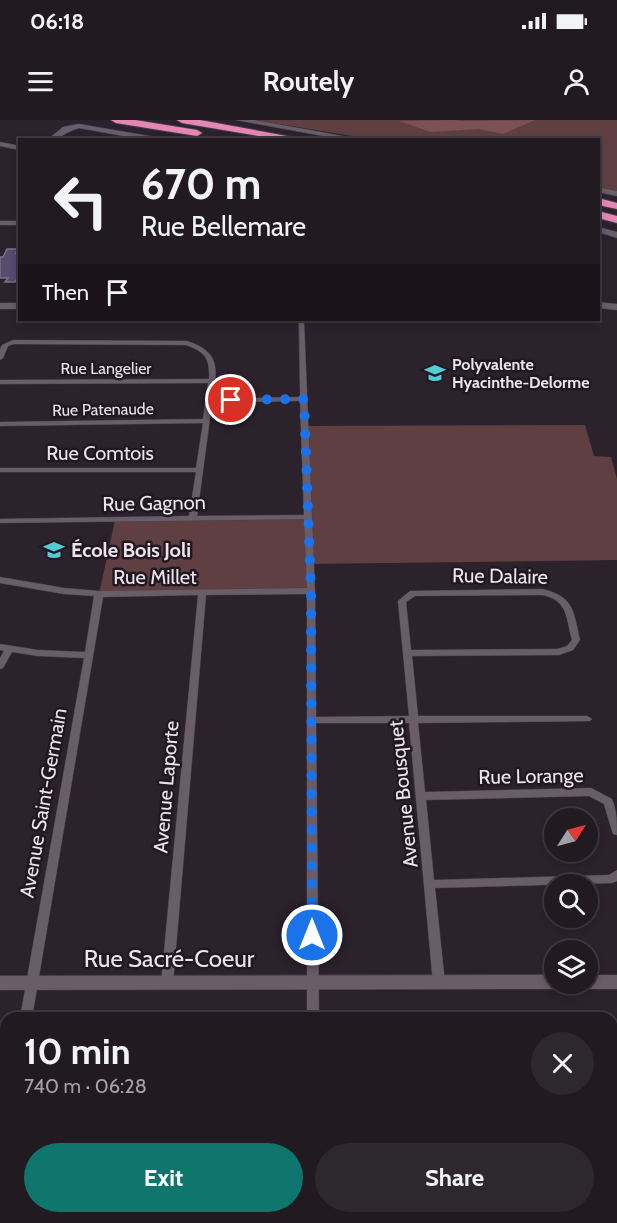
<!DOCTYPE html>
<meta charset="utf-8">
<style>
:root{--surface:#211a21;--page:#2d272e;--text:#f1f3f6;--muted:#a2a1a5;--line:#3e383f;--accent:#0f766e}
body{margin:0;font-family:Cabin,sans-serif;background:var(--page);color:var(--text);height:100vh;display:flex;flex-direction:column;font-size:22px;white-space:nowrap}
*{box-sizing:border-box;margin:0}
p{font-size:20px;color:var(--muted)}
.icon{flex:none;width:33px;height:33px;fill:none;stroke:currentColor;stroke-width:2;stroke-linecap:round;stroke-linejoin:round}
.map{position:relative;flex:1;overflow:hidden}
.side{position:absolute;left:0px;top:892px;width:618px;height:212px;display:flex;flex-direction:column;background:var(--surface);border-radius:18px 18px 0 0;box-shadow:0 3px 9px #0003,0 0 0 2px var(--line)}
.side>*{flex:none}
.hud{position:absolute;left:18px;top:18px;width:582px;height:183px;border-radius:0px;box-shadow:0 3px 9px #0003,0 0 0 2px var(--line);background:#211a21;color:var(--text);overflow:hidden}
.needle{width:39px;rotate:54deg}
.tools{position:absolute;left:544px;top:688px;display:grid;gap:12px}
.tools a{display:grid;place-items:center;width:54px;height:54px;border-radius:50%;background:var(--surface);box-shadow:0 3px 9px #0003,0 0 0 2px var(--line);font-size:30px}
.pin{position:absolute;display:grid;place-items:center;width:51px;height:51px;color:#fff;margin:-26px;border:3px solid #fff;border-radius:50%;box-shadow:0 2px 6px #0007}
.me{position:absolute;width:66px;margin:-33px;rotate:0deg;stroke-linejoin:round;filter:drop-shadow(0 0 4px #0008)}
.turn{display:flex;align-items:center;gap:21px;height:126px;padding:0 24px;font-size:27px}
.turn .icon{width:78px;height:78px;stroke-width:2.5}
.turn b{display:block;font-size:42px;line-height:51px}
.then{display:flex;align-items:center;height:57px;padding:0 24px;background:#0003;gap:12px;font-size:22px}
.round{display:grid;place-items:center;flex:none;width:63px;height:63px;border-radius:32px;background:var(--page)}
.head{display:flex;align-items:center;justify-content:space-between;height:102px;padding:0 24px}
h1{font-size:36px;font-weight:700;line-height:45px}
.cta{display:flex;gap:12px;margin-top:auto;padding:12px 24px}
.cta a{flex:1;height:69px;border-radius:36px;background:var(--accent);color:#fff;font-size:24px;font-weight:700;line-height:69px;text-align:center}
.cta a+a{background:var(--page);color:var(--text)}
.status{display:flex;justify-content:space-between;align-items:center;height:42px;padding:0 30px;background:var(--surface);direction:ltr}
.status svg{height:16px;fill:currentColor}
header{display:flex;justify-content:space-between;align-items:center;height:78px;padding:0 24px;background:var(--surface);font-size:27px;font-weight:700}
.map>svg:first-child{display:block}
.green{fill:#603f42}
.forest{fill:#7c5154}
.building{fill:#574b6e;stroke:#787382;stroke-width:1.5}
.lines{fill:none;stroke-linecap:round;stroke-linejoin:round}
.street-casing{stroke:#483f48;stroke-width:1}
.secondary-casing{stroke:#483f48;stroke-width:1}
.highway-casing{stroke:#483f48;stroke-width:2}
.street{fill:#685d69;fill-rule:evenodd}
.secondary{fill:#685d69;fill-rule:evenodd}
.highway{fill:#e586b5;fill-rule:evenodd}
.route{stroke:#1a73e8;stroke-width:10;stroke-dasharray:0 18}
.labels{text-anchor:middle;stroke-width:5;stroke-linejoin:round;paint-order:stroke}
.far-poi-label{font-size:16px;font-weight:bold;fill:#ebe4eb;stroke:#221822;text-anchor:start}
.far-street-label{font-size:16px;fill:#ebe4eb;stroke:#221822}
.street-label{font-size:20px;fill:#ebe4eb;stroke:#221822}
.poi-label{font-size:20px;font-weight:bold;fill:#ebe4eb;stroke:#221822;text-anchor:start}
.near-street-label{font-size:24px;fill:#ebe4eb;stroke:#221822}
</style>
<div class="status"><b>06:18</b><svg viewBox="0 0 49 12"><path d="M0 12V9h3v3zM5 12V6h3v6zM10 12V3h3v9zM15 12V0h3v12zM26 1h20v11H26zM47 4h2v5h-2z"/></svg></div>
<header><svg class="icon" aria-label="menu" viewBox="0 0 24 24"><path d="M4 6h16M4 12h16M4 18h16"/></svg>Routely<svg class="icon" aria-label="person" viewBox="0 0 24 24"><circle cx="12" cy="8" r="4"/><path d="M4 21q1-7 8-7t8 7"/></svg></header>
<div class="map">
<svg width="617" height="1103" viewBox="0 0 617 1103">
<rect width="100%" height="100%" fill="#2c222c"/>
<path class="green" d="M254 0H617V71L599 67 598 20 371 19Z
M585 305 594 336 611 337 617 359V440L310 444 311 471 99 474 115 400 308 397 305 306Z"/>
<path class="forest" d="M453 0 463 1 535 0 503 14 479 9 431 12 399 1Z"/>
<path class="building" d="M7 129H18L16 133H20V153L15 162H5L8 158H0V137H3Z"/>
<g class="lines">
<g class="street-casing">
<path id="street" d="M0 101H20V105H0Z
M299 200 304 201 315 471 316 597 409 596 398 481 410 471 542 469C575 477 573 491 580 520L573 530 559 535 412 536 418 596H587L592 599 590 601 418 603 425 672 591 668 612 679C617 691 617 702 617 715L613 714 612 711 604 684 589 676 426 680 434 760 609 755 617 750V761L612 763 435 768 445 863 443 866 439 868 435 866 433 863 409 603H316L319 898H307V474L206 475 173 863 171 866 167 868 163 866 161 863 198 475 103 477 32 898H20L84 538 38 536 12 532 3 548 0 549V538L4 531 0 530V524L38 530 85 532 94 476 64 474 0 463V457L64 468 99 471 307 468 304 399 0 403V399L189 396 196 352H0V348H196L203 303 0 306V302L203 299 208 263 0 264V260L209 259C210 238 205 232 186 225L14 224 8 226 3 238 0 240V229L2 225 13 220 187 221C221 232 217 249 213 279L300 277ZM300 281 304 395 197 396 212 283ZM542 475C568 480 566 498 572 520L567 526 558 529 411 530 406 482 415 476Z
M0 964H6V974H0Z
M6 1009V1050L4 1053 0 1055V1015L2 1011Z
M147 1098H161V1103H147Z
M308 1098H322V1103H308Z
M452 1098H466L467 1103H453Z"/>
</g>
<g class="secondary-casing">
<path id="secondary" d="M236 0H254L365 20H345Z
M79 4 161 18 164 20H145L79 8C67 11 59 20 47 20L63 7Z
M0 22 20 26V30L0 26Z
M598 67 617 71V76L598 72Z
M598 107 617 112V118L598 112Z
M598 182 617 184V190L598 188Z
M0 183H20V189H0Z
M297 200H307L301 204 298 203Z
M555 855V864H562L555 869 0 870V856Z
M588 855H617V869H588L582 867 581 864H588Z"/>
</g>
<g class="highway-casing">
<path id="highway" d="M111 0H135L197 10 202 13 197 16 116 3Z
M177 0H200L308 20H282L182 3Z
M598 78 617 83V89L598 85Z
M598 91 617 96V103L598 98Z"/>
</g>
<use href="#street" class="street"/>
<use href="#secondary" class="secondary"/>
<use href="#highway" class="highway"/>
</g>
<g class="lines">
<path class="route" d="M231 280 304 279 311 471 312 815"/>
</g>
<defs>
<g id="school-bare" transform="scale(1.62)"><path d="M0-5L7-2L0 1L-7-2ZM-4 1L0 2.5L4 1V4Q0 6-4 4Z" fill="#51ccd3" stroke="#221822" stroke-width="2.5" paint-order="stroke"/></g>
</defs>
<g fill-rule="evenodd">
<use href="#school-bare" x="435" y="253"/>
<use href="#school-bare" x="54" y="430"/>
</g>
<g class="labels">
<g class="far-poi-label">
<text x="452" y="250">Polyvalente<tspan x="452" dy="18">Hyacinthe-Delorme</tspan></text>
</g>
<g class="far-street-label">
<text x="106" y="254">Rue Langelier</text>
<text transform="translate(103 289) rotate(-1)" y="6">Rue Patenaude</text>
</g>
<g class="street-label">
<text x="100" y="340">Rue Comtois</text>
<text transform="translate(154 383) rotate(-1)" y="7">Rue Gagnon</text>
<text transform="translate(500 456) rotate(1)" y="7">Rue Dalaire</text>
<text x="155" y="464">Rue Millet</text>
<text transform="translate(531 656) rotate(-1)" y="7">Rue Lorange</text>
<text transform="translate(166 667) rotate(-85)" y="7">Avenue Laporte</text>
<text transform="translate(403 674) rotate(-96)" y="7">Avenue Bousquet</text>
<text transform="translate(43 683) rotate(-80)" y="7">Avenue Saint-Germain</text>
</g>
<g class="poi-label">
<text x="71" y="437">École Bois Joli</text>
</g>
<g class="near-street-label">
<text x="169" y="847">Rue Sacré-Coeur</text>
</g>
</g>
</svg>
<div class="tools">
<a><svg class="needle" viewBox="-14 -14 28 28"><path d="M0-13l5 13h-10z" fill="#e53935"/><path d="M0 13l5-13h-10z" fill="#a2a1a5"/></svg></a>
<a><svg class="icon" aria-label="search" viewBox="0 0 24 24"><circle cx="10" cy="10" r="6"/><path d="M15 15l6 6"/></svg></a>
<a><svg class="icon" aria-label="layers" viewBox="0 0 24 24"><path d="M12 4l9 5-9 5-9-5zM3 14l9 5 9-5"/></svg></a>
</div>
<div class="pin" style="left:231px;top:280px;background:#d93025"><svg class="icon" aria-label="arrive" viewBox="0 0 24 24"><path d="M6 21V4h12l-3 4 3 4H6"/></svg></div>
<svg class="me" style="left:312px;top:815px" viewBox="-20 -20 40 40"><circle r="17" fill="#1a73e8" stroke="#fff" stroke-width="3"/><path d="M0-11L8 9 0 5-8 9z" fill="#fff"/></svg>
<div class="hud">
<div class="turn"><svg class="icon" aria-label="left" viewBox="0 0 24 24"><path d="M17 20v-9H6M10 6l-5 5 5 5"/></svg><div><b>670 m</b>Rue Bellemare</div></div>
<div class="then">Then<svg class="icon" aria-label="arrive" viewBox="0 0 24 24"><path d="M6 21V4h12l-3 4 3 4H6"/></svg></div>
</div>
<section class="side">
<div class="head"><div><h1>10 min</h1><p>740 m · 06:28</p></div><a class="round"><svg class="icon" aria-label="close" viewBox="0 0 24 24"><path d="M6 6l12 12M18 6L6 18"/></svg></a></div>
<div class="cta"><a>Exit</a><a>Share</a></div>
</section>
</div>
